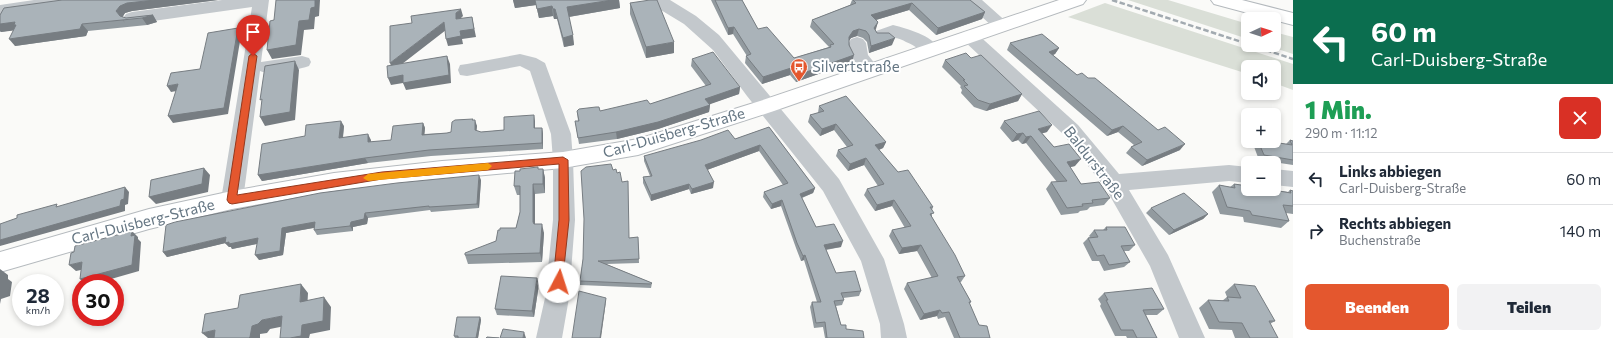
<!DOCTYPE html>
<html lang="de">
<meta charset="utf-8">
<style>
:root{--surface:#fff;--page:#f2f2f3;--text:#1f2937;--muted:#747a83;--line:#e0e1e3;--accent:#e4572e}
body{margin:0;font-family:Commissioner,sans-serif;background:var(--page);color:var(--text);height:100vh;display:flex;flex-direction:column;font-size:15px;white-space:nowrap}
*{box-sizing:border-box;margin:0}
p{font-size:13px;color:var(--muted)}
.icon{flex:none;width:22px;height:22px;fill:none;stroke:currentColor;stroke-width:2;stroke-linecap:round;stroke-linejoin:round}
.map{position:relative;flex:1;overflow:hidden}
.panel{display:flex;flex-direction:column;background:var(--surface);width:320px}
.panel>*{flex:none}
.hud{background:#0b6e4f;color:#fff;overflow:hidden}
.needle{width:26px;rotate:86deg}
.fabs{position:absolute;left:1241px;top:12px;display:grid;gap:8px}
.fabs a{display:grid;place-items:center;width:40px;height:40px;border-radius:6px;background:var(--surface);box-shadow:0 2px 6px #0003;font-size:20px}
.speed{position:absolute;left:12px;top:274px;display:flex;gap:8px;font-size:20px;font-weight:700;text-align:center}
.speed>*{display:grid;place-content:center;width:52px;height:52px;border-radius:50%;background:var(--surface);box-shadow:0 2px 6px #0003;line-height:1}
.speed small{font-size:10px;font-weight:400}
.speed .limit{border:6px solid #d22;background:#fff;color:#111}
.pin{position:absolute;display:grid;place-items:center;width:34px;height:34px;color:#fff;margin:-41px -17px;border-radius:50% 50% 50% 0;rotate:-45deg;box-shadow:0 0 4px #0007}
.pin .icon{rotate:45deg}
.me{position:absolute;width:44px;margin:-22px;rotate:5deg;stroke-linejoin:round;filter:drop-shadow(0 0 3px #0008)}
.turn{display:flex;align-items:center;gap:14px;height:84px;padding:0 12px;font-size:18px}
.turn .icon{width:52px;height:52px;stroke-width:2.5}
.turn b{display:block;font-size:28px;line-height:34px}
.round{display:grid;place-items:center;flex:none;width:42px;height:42px;border-radius:6px;background:var(--page)}
.summary{display:flex;align-items:center;justify-content:space-between;height:68px;padding:0 12px}
h1{font-size:24px;font-weight:800;line-height:30px;color:#1e9e55}
.primary-button{display:flex;gap:8px;margin-top:auto;padding:8px 12px}
.primary-button a{flex:1;height:46px;border-radius:6px;background:var(--accent);color:#fff;font-size:16px;font-weight:800;line-height:46px;text-align:center}
.primary-button a+a{background:var(--page);color:var(--text)}
ul{padding:0;list-style:none}
li{display:flex;align-items:center;gap:12px;height:52px;padding:0 12px;border-top:1px solid var(--line)}
li div{flex:1}
li b{display:block;font-size:15px}
li em{font-style:normal}
main{display:flex;flex:1;min-height:0}
.map>svg:first-child{display:block}
.green{fill:#dadfd7}
.lines{fill:none;stroke-linecap:round;stroke-linejoin:round}
.major-casing{stroke:#b5babe;stroke-width:2}
.highway-casing{stroke:#b4b9bd;stroke-width:2}
.minor{fill:#c3c8cc;fill-rule:evenodd}
.major{fill:#fff;fill-rule:evenodd}
.highway{fill:#fff;fill-rule:evenodd}
.rail{stroke:#a2aab0;stroke-width:2.5;stroke-dasharray:5.5 2.5;stroke-linecap:butt}
.wall{fill:#929a9f}
.shaded-wall{fill:#777d82}
.building{fill:#aab3b9;stroke:#777d82}
.route{fill:#e4572e;stroke:#94391e}
.slow{fill:#f59e0b}
.labels{text-anchor:middle;stroke-width:4;stroke-linejoin:round;paint-order:stroke}
.poi-label{font-size:15px;fill:#657683;stroke:#fff;text-anchor:start}
.street-label{font-size:15px;fill:#657683;stroke:#fff}
</style>
<main>
<div class="map">
<svg width="1293" height="338" viewBox="0 0 1293 338">
<rect width="100%" height="100%" fill="#fafaf8"/>
<path class="green" d="M1128 0H1168L1248 24V39Z
M1105 3 1293 64V90L1274 83V67H1248V74L1068 17Z
M1274 32 1293 37V54L1265 45H1274Z"/>
<g class="lines">
<g class="major-casing">
<path id="major" d="M1059 0H1086L1083 4 774 111 638 155 563 168 442 179 334 191 232 209 149 229 0 272V252L149 209 232 191 334 173 442 161 563 152 638 139 760 101Z"/>
</g>
<g class="highway-casing">
<path id="highway" d="M1211 0H1242L1293 13V25L1214 4Z"/>
</g>
<path class="minor" d="M34 0H81L79 4 73 5 0 15V5Z
M222 0H269L261 62 302 56 309 58 311 62 309 66C296 70 272 77 260 71L243 200 240 206 232 209 224 206 221 200 252 7 132 24 126 22 123 18 126 14 132 12Z
M649 0H670L696 16 719 35 839 179 884 259 904 324 907 338H881L880 324 861 261 823 191 747 96 713 50 684 24 651 4Z
M964 0H982L1010 25 1007 29 1001 31 995 29Z
M893 25C908 29 931 35 940 49L937 53C924 57 918 46 906 42 903 40 898 38 894 38 887 37 883 41 876 39L873 35 876 31Z
M969 30 975 32 1078 125 1119 174 1229 165 1248 167V183L1229 181 1129 190 1168 255 1205 338H1179L1150 266 1106 189 1064 135 963 40 960 36 963 32Z
M857 37 863 39 866 43 868 55 880 70 878 75C860 79 842 53 851 39Z
M520 54 536 58 545 63 571 134 573 160 575 220 569 298 562 338H536L545 298 553 220V160L551 134 530 71 520 66 467 76 460 75 458 70 460 65 467 64Z
M1274 169 1293 171V187L1274 185Z"/>
<use href="#major" class="major"/>
<use href="#highway" class="highway"/>
<path class="rail" d="M1112 0 1248 44
M1251 45 1293 59"/>
</g>
<path class="wall" d="M62 0H218L132 11 125 13 122 17 126 18 153 15 157 22 147 25 88 31 86 36 15 46 13 30 1 32 0 31V15Z
M513 0H619L620 8 569 17 574 45 564 47 557 19H554L553 16 539 18 536 5 515 8Z
M711 0H742L758 29 794 58 829 47 810 27 812 20 850 5 852 0H970L985 12 982 19 936 35 909 10 876 20 878 22 875 30 877 33 892 45 869 53 867 42 863 38 857 36 851 38 849 40 852 62 796 82 790 75 762 84 745 63 746 56H747L733 34 728 35Z
M630 3 674 53 646 58 630 14Z
M1010 43 1059 48 1055 54 1053 55 1077 75 1180 150 1142 166 1126 153 1131 147 1134 145 1118 132 1107 136 1007 50Z
M971 58 1022 94 1018 101 986 111 974 107 961 93 962 90 960 87 961 86 942 67 945 60Z
M692 59 740 87 739 94 709 104 710 105 709 112 658 129 617 139 579 144 575 121H578L577 111H600L650 104 706 86 691 66Z
M819 106 886 142 883 148 879 150 898 172 933 207 932 210V217L965 276 961 282H960L971 302 969 304 979 325 990 338H954L945 317 938 319 937 316 920 320 904 289 907 283 932 278 917 251 899 254 889 236 892 230 905 228 892 206 875 211 864 195 867 189 878 186 864 165 848 171 836 156 838 150 847 147 834 130 820 136 808 122 810 115 818 113Z
M473 120 477 126 476 131 481 132 504 130 535 121V128H542L543 134V149L431 156 368 163 262 181 258 175 305 136 344 126 343 138 371 140V142L391 140 423 123 425 128 424 134 447 133 451 132Z
M1004 121 1047 132 1042 133 1054 147 1075 166 1070 167 1081 184 1110 198 1104 205 1090 207 1087 210 1080 211 1078 213 1061 215 1046 189 1051 182H1057L1026 143 1022 144 1018 140 1012 142 1000 128Z
M769 127 815 188 813 193 802 198 816 227 841 247 826 250 836 273 861 291 859 296 843 298 844 300 842 305 836 306 841 325 846 329 864 338H825L823 327 814 328 810 307 812 302H817L804 260 801 261 796 248 781 206 771 209 763 197 764 192 783 185 759 151 707 170 713 188 691 194 689 189 651 201 643 183V177L650 176 644 161V156L735 139Z
M1290 140 1293 141V165L1259 160 1253 144 1256 141H1266L1286 144Z
M538 169H543L545 178V193L535 194V224L544 233 542 262 468 264 465 255 496 241 500 230 516 228 520 212V195H517L514 186Z
M481 180 479 208 431 212 430 210 368 218 367 224 353 227V231L317 235 314 230V228L290 232 286 233 283 255 259 260 257 244 232 249 231 247H229L225 243 167 257 163 252Z
M1234 184 1288 192 1290 190 1293 191V214L1286 213 1289 221 1281 228 1244 222 1243 217 1220 214 1212 192 1219 185 1230 187Z
M1151 208 1208 214 1203 219 1169 235 1146 213Z
M1106 227 1135 245 1129 251H1124L1130 262 1124 267 1104 271 1099 261H1092L1083 243 1088 238 1090 237 1089 236 1094 230H1103Z
M638 237 639 263 606 264 652 283 651 288 580 285V281L583 259 629 238Z
M539 284 534 317 497 315 495 309Z
M1234 284 1275 321 1270 324 1278 338H1235L1232 330 1209 329 1199 308 1208 300 1222 301 1227 297 1225 292Z
M1104 293 1164 309 1157 315H1146L1157 338H1127L1126 336H1115L1100 306 1101 304 1098 299Z
M480 317 481 320 478 338H455L454 336Z"/>
<path class="shaded-wall" d="M155 0H218L132 11 125 13 122 18 125 23 116 11 120 6 127 3Z
M315 0H320L319 16 315 17 314 29 304 30 301 55 272 59 267 50 299 21Z
M513 0H535L536 5 515 8Z
M612 0H619L620 8 568 17 567 7Z
M912 3 909 10 869 22 871 15Z
M552 6 553 16 539 18 537 9Z
M461 9 463 16 458 21 456 19V13Z
M553 9H555L557 19H554Z
M985 12 982 19 936 35 938 28Z
M153 15 157 22 147 25 142 18Z
M472 17 476 37 462 39 463 44 448 46 446 39 460 31Z
M15 22 18 30 1 32 0 31V24Z
M444 22 446 30 393 71 390 63Z
M878 22 876 29 872 35 874 28Z
M82 24 88 31 86 36 15 46 9 39Z
M734 27 733 34 728 35V28Z
M238 28 241 35 228 114 173 123 168 116Z
M859 29 857 36 851 38 847 44 849 37 853 31Z
M573 35 574 45 564 47 563 38Z
M895 38 892 45 869 53 871 46Z
M674 42V53L646 58V47Z
M1059 48 1055 54 1045 58 1049 52Z
M854 55 852 62 796 82 798 75Z
M447 56 450 64 451 83 406 90 403 83 391 85 388 78Z
M295 61 299 70 295 120 265 126 260 117Z
M791 68 790 75 762 84 763 77Z
M178 84 182 90 171 92 167 86Z
M740 87 739 94 705 106V99Z
M1022 94 1018 101 986 111 990 104Z
M710 105 709 112 658 129 617 139 616 132Z
M534 115 535 121V134L534 128Z
M475 120 477 126 476 136 475 130Z
M341 121 344 126 342 144 339 138Z
M423 123 425 128 424 140 422 135Z
M836 124 834 130 820 136 822 129Z
M1052 125 1047 132 1033 136 1038 129Z
M1123 126 1118 132 1107 136 1112 130Z
M542 128 543 134V149L542 143Z
M1023 133 1018 140 1012 142 1017 134Z
M368 134 371 140 370 148 368 142Z
M1031 136 1026 143 1022 144 1026 137Z
M886 142 883 148 873 152 875 145Z
M1185 144 1180 150 1142 166 1147 160Z
M760 145 759 151 704 171 705 165Z
M365 158 368 163 262 181 258 175Z
M866 158 864 165 848 171 850 164Z
M1081 159 1075 166 1062 169 1067 162Z
M204 168 210 175 208 192 156 204 149 197Z
M543 169 545 178V193L543 184Z
M479 175 481 180 479 208 477 204Z
M714 182 713 188 691 194 692 189Z
M533 184 535 194V230L533 222Z
M689 184V189L651 201V195Z
M125 187 129 192 128 204 125 205V211L0 246V240L121 200Z
M815 188 813 193 798 199 800 194Z
M782 200 781 206 771 209 772 204Z
M894 200 892 206 875 211 877 205Z
M365 213 368 218 367 224 353 227V231L350 226 351 222Z
M1208 214 1203 219 1169 235 1174 230Z
M315 222 318 227 286 233 283 255 259 260 255 255 282 228Z
M542 224 544 233 542 262 540 253Z
M132 231 138 237V239L141 242 139 271 97 283H84L80 279 131 236Z
M226 237 230 242 167 257 163 252Z
M258 238 261 243 232 249 231 247H229L225 243Z
M843 241 841 247 822 250 824 245Z
M921 245 917 251 899 254 902 248Z
M805 255 804 260 801 261 803 256Z
M82 262 90 268 76 271 69 265Z
M0 269 8 275V279L12 282 10 296 1 299 0 304Z
M537 278 539 284 534 317 532 311Z
M301 284 308 293 307 312 300 302Z
M324 297 331 307 330 330 310 334 309 338H290L302 325Z
M606 298V301L601 338H600Z
M940 310 937 316 920 320 924 314Z
M282 316 290 325 270 329 267 333 260 334V338H249L252 326 262 320Z
M480 317 481 320 478 338H476Z
M215 330 223 338H208L202 333Z
M524 332 526 338H523Z"/>
<path class="building" d="M62 0H155L127 3 120 6 116 11 120 16 126 18 153 15 142 18 82 24 80 29 9 39 16 25H14L15 22 0 24V15L4 8Z
M276 0H315V7L311 8 309 20 299 21 296 45 267 50 270 21 274 20Z
M535 0H612L567 7 573 35 563 38 555 9H553L552 6 537 9Z
M650 0H657L674 42 646 47 630 3Z
M715 0H742L758 29 767 27 794 58 831 47 830 45 834 44 812 20 856 3 853 0H970L985 12 938 28 912 3 871 15 878 22 874 28 877 33H889L895 38 871 46 869 35 866 31 859 29 853 31 849 37V45L854 55 798 75 791 68 763 77 746 56 751 54 734 27 728 28Z
M461 9 456 13V19L472 17 474 29 460 31 461 36 446 39 444 22 390 63V26L412 23 411 16Z
M238 28 224 108 168 116 178 84 167 86 171 73 200 69 208 33Z
M1042 34 1059 48 1049 52 1077 75 1082 73 1088 78H1095L1158 130 1165 127 1185 144 1147 160 1131 147 1142 142 1123 126 1112 130 1010 43Z
M713 52 740 87 705 99 710 105 658 122 616 132 578 138 575 121H579L577 111 579 109 596 107H599L600 111 647 100 650 104 711 84 692 59Z
M966 53 971 58 981 55 1022 94 990 104 978 100 964 86 968 85 963 80H965L945 60Z
M447 56 449 75 403 83V75L388 78 387 66Z
M295 61 290 112 260 117 262 99 260 100 265 66Z
M846 96 886 142 875 145 898 172 908 170 933 207H930L934 213 930 214 955 255 965 276 957 277 971 302H969L979 325 987 326 990 338H960L949 312 942 313 940 310 924 314 907 283 938 276 921 245 902 248 892 230 911 226 894 200 877 205 867 189 884 184 866 158 850 164 838 150 853 145 836 124 822 129 810 115 824 111 819 106Z
M1039 111 1052 125 1038 129 1054 147 1069 144 1081 159 1067 162 1081 184 1099 182 1110 198 1092 200 1093 203 1082 204 1083 206 1067 208 1051 182 1067 181 1031 136 1026 137 1023 133 1017 134 1004 121Z
M534 115V128H542V143L429 150 365 158 258 175 262 144 305 136 306 125 341 121 339 138 368 134V142L391 140 393 126 423 123 422 135 447 133 451 132 452 122 455 120 473 119 472 120H475V130L481 132 504 130V117Z
M769 127 815 188 800 194 816 227 834 224 843 241 824 245 836 273 855 271 861 291 841 293 844 300 834 301 841 325H846V329L863 331 864 338H827L825 322 816 323 812 302H821L805 255 803 256 797 243 782 200 772 204 764 192 788 183 760 145 705 165 714 182 692 189 689 184 651 195 643 177 652 176 644 156 701 140 728 130 735 139Z
M1290 140 1293 141V160L1264 155 1258 141H1266L1292 145Z
M611 164 613 170 616 169 617 173 620 172 622 182 628 181 629 238 638 237 639 259 598 261 652 283 651 284 580 281 583 259 584 219 581 171 586 167Z
M538 167V169H543V184H533V222L534 224H542L540 253 465 255V253L496 241 498 230H500V228H516L520 212V186H514L515 171H520V169Z
M204 168 202 184 149 197 151 180Z
M479 175 477 204 429 207V206L365 213 364 219 351 222 350 226 314 230 315 222 287 227 282 228 280 251 255 255 258 238 229 244V242L225 243 226 237 163 252 166 225 175 222 320 193 397 183Z
M1234 184 1248 186V189H1267L1291 193 1290 190 1293 191V206L1283 205 1289 221 1252 215 1250 211 1227 207 1219 185 1235 188Z
M125 187 124 199 121 200 120 206 0 240V224L17 218V215L57 204 56 207Z
M1184 193 1208 214 1174 230 1151 208Z
M1106 227H1125L1135 245 1121 246 1130 262 1109 265 1104 255 1097 256 1088 238 1098 237 1094 230H1107Z
M132 231 131 236 135 235 132 265 80 279 82 262 69 265 71 253 74 252 75 246Z
M501 276 537 278 532 311 495 309Z
M301 284 300 302 324 297 323 321 302 325 301 336 290 338H280L282 316 262 320 258 324 252 326 250 337 249 338H214L215 330 202 333 205 314 238 308 240 295Z
M1234 284 1255 286 1275 321H1269L1278 338H1250L1242 323 1219 322 1208 300 1229 301 1227 297 1241 298Z
M1152 288 1164 309 1143 310 1157 338H1137L1133 330H1121L1106 300H1108L1104 293Z
M579 291 606 298 600 338H572Z
M457 317H480L476 338H458V336H454Z
M503 329 524 332 523 338H524H500Z
M487 337 499 338H486Z"/>
<path class="route" d="M253 53 257 56 237 195 382 172 563 157 568 160 569 220 562 286H555L553 282 559 220V164L382 179 232 204 229 203 227 200 249 56Z"/>
<path class="slow" d="M488 163 492 166 488 170 368 181 363 178 368 174Z"/>
<defs>
<g id="bus-pin" transform="scale(0.9)"><path d="M0 17L-7.5 6A9.5 9.5 0 1 1 7.5 6Z" fill="#e4572e" stroke="#fff"/><path d="M-5-6H5V4H4V6H2V4H-2V6H-4V4H-5ZM-3.5-4V0h7V-4ZM-3.5 1.2v1.5H-2V1.2ZM2 1.2v1.5H3.5V1.2Z" fill="#fff"/></g>
</defs>
<g fill-rule="evenodd">
<use href="#bus-pin" x="799" y="67"/>
</g>
<g class="labels">
<g class="poi-label">
<text x="812" y="72">Silvertstraße</text>
</g>
<g class="street-label">
<text transform="translate(674 133) rotate(-16)" y="5">Carl-Duisberg-Straße</text>
<text transform="translate(1094 163) rotate(52)" y="5">Baldurstraße</text>
<text transform="translate(143 222) rotate(-14)" y="5">Carl-Duisberg-Straße</text>
</g>
</g>
</svg>
<div class="fabs">
<a><svg class="needle" viewBox="-14 -14 28 28"><path d="M0-13l5 13h-10z" fill="#e53935"/><path d="M0 13l5-13h-10z" fill="#747a83"/></svg></a>
<a><svg class="icon" aria-label="sound" viewBox="0 0 24 24"><path d="M4 9h4l5-4v14l-5-4H4zM17 9q2 3 0 6"/></svg></a>
<a>+</a>
<a>−</a>
</div>
<div class="speed"><div>28<small>km/h</small></div><div class="limit">30</div></div>
<div class="pin" style="left:253px;top:56px;background:#d93025"><svg class="icon" aria-label="arrive" viewBox="0 0 24 24"><path d="M6 21V4h12l-3 4 3 4H6"/></svg></div>
<svg class="me" style="left:559px;top:282px" viewBox="-20 -20 40 40"><circle r="19" fill="#fff"/><path d="M0-13L10 11 0 6-10 11z" fill="#e4572e"/></svg>
</div>
<section class="panel">
<div class="hud">
<div class="turn"><svg class="icon" aria-label="left" viewBox="0 0 24 24"><path d="M17 20v-9H6M10 6l-5 5 5 5"/></svg><div><b>60 m</b>Carl-Duisberg-Straße</div></div>
</div>
<div class="summary"><div><h1>1 Min.</h1><p>290 m · 11:12</p></div><a class="round" style="background:#d93025;color:#fff"><svg class="icon" aria-label="close" viewBox="0 0 24 24"><path d="M6 6l12 12M18 6L6 18"/></svg></a></div>
<ul>
<li><svg class="icon" aria-label="left" viewBox="0 0 24 24"><path d="M17 20v-9H6M10 6l-5 5 5 5"/></svg><div><b>Links abbiegen</b><p>Carl-Duisberg-Straße</p></div><em>60 m</em></li>
<li><svg class="icon" aria-label="right" viewBox="0 0 24 24"><path d="M7 20v-9h11M14 6l5 5-5 5"/></svg><div><b>Rechts abbiegen</b><p>Buchenstraße</p></div><em>140 m</em></li>
</ul>
<div class="primary-button"><a>Beenden</a><a>Teilen</a></div>
</section>
</main>
